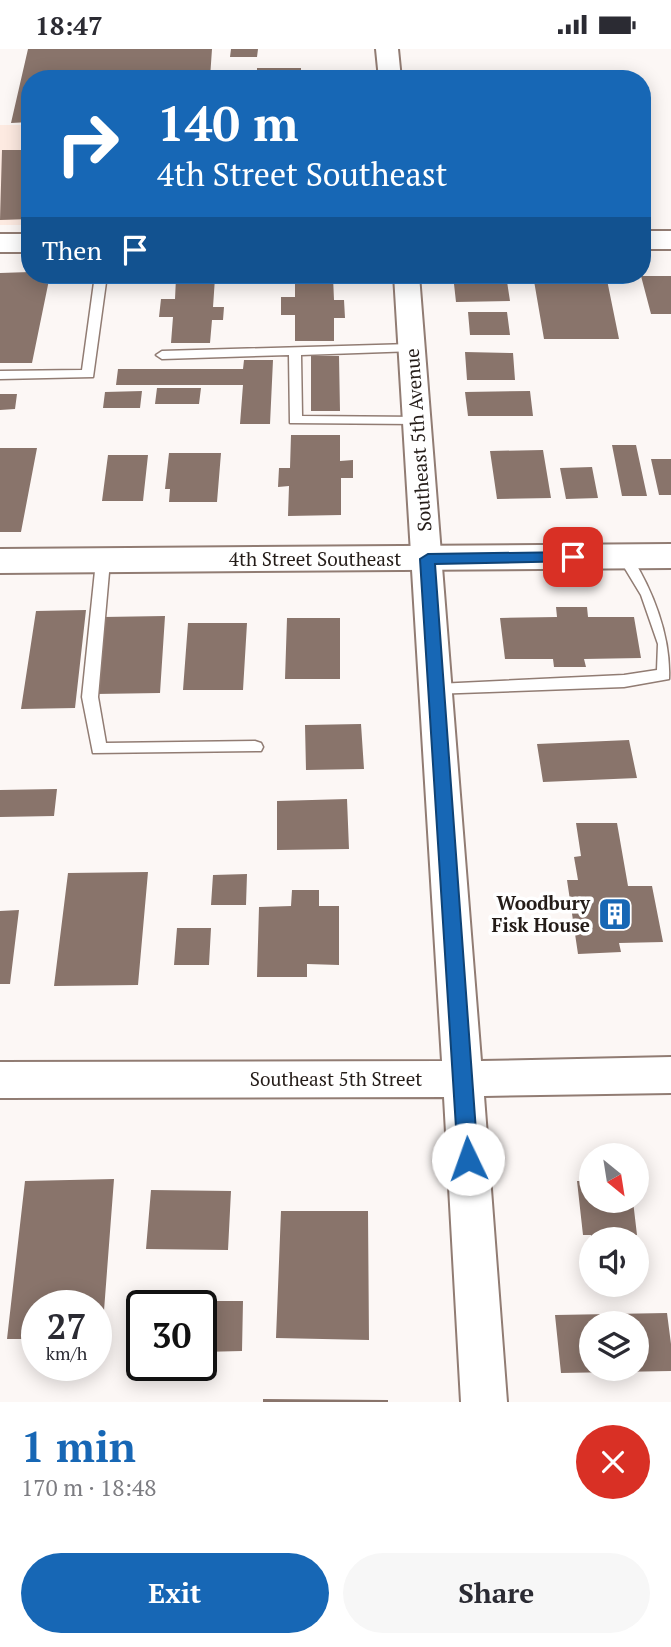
<!DOCTYPE html>
<meta charset="utf-8">
<style>
:root{--surface:#fff;--page:#f7f7f7;--text:#2b2b33;--muted:#7c7c81;--accent:#1767b5}
body{margin:0;font-family:"PT Serif",serif;background:var(--page);color:var(--text);height:100vh;display:flex;flex-direction:column;font-size:26px;white-space:nowrap}
*{box-sizing:border-box;margin:0}
p{font-size:23px;color:var(--muted)}
.icon{flex:none;width:38px;height:38px;fill:none;stroke:currentColor;stroke-width:2;stroke-linecap:round;stroke-linejoin:round}
.map{position:relative;height:1353px;overflow:hidden}
.sheet{display:flex;flex-direction:column;background:var(--surface);flex:1}
.sheet>*{flex:none}
.top-card{position:absolute;left:21px;top:21px;width:630px;height:214px;border-radius:28px;box-shadow:0 4px 18px #0003;background:#1767b5;color:#fff;overflow:hidden}
.needle{width:46px;rotate:150deg}
.tools{position:absolute;left:579px;top:1094px;display:grid;gap:14px}
.tools a{display:grid;place-items:center;width:70px;height:70px;border-radius:50%;background:var(--surface);box-shadow:0 4px 18px #0003;font-size:35px}
.speed{position:absolute;left:21px;top:1241px;display:flex;gap:14px;font-size:35px;font-weight:700;text-align:center}
.speed>*{display:grid;place-content:center;width:91px;height:91px;border-radius:50%;background:var(--surface);box-shadow:0 4px 18px #0003;line-height:1}
.speed small{font-size:18px;font-weight:400}
.speed .limit{border:4px solid #111;border-radius:10px;background:#fff;color:#111}
.pin{position:absolute;display:grid;place-items:center;width:60px;height:60px;color:#fff;margin:-30px;border-radius:14px;box-shadow:0 4px 10px #0006}
.me{position:absolute;width:77px;margin:-38px;rotate:357deg;stroke-linejoin:round;filter:drop-shadow(0 0 5px #0008)}
.turn{display:flex;align-items:center;gap:24px;height:147px;padding:0 21px;font-size:32px}
.turn .icon{width:91px;height:91px;stroke-width:2.5}
.turn b{display:block;font-size:49px;line-height:60px}
.then{display:flex;align-items:center;height:66px;padding:0 21px;background:#0003;gap:14px;font-size:26px}
.round{display:grid;place-items:center;flex:none;width:74px;height:74px;border-radius:37px;background:var(--page)}
.summary{display:flex;align-items:center;justify-content:space-between;height:119px;padding:0 21px}
h1{font-size:42px;font-weight:700;line-height:52px;color:var(--accent)}
.button{display:flex;gap:14px;margin-top:auto;padding:14px 21px}
.button a{flex:1;height:80px;border-radius:42px;background:var(--accent);color:#fff;font-size:28px;font-weight:700;line-height:80px;text-align:center}
.button a+a{background:var(--page);color:var(--text)}
.status{display:flex;justify-content:space-between;align-items:center;height:49px;padding:0 35px;background:var(--surface);direction:ltr}
.status svg{height:19px;fill:currentColor}
.map>svg:first-child{display:block}
.built{fill:#fdeae1}
.building{fill:#89746b;fill-rule:evenodd}
.lines{fill:none;stroke-linecap:round;stroke-linejoin:round}
.service-casing{stroke:#917c73;stroke-width:3}
.minor-casing{stroke:#917c73;stroke-width:4}
.secondary-casing{stroke:#917c73;stroke-width:4}
.service{fill:#fff;fill-rule:evenodd}
.minor{fill:#fff;fill-rule:evenodd}
.secondary{fill:#fff;fill-rule:evenodd}
.route{fill:#1767b5;stroke:#0f4376;stroke-width:2}
.labels{text-anchor:middle;stroke-width:7;stroke-linejoin:round;paint-order:stroke}
.street-label{font-size:19px;fill:#241c18;stroke:#fff}
.poi-label{font-size:19px;font-weight:bold;fill:#241c18;stroke:#fff;text-anchor:end}
</style>
<div class="status"><b>18:47</b><svg viewBox="0 0 49 12"><path d="M0 12V9h3v3zM5 12V6h3v6zM10 12V3h3v9zM15 12V0h3v12zM26 1h20v11H26zM47 4h2v5h-2z"/></svg></div>
<div class="map">
<svg width="671" height="1353" viewBox="0 0 671 1353">
<rect width="100%" height="100%" fill="#fcf7f5"/>
<path class="built" d="M0 76H30V176H0Z"/>
<path class="building" d="M28 0H212L210 29 30 30V73L11 74Z
M231 0H258L257 8H230Z
M257 19H301V30H257Z
M2 101H30V170L0 171Z
M30 223V226H50L32 314H0V224Z
M453 226H506L510 252 456 253Z
M533 226H606L619 290H544Z
M641 227H671V265H651Z
M295 228H333L334 251H344L345 269H334V292H295V266H281V248H295Z
M176 229H215L213 258H224L223 271H212L210 294H171L173 268H159L161 250H175Z
M468 263H507L510 286H470Z
M465 303 513 304 515 331H467Z
M311 307H339L340 362H311Z
M244 311H273L270 375H240L243 336H116L118 320H243Z
M157 339H201L199 355H155Z
M142 342 140 359H103L105 343Z
M530 342 533 367H468L465 343Z
M0 345H17L15 360 0 361Z
M291 386H340V412L353 411V429H341V466L288 467 289 437 278 438 279 419H290Z
M612 396H636L647 447H622Z
M0 399H37L21 483H0Z
M543 401 551 449 497 450 490 402Z
M169 404H221L217 453H169L170 440H165Z
M108 406H148L143 452H102Z
M651 410H671V446H659Z
M592 418 598 449 566 450 560 419Z
M556 558H587L588 568H634L641 609 584 610 586 618H554L553 610H505L500 569 557 568Z
M86 561 75 659 21 660 36 562Z
M165 567 160 644 95 645 103 568Z
M287 569H340V630H285Z
M188 574H247L243 641H183Z
M361 675 364 720 306 721 305 676Z
M629 691 637 729 543 733 537 695Z
M57 740 54 767 0 768V741Z
M347 750 349 800 277 801V752Z
M576 774H617L628 837H652L663 893 619 894 621 903 578 905 567 831H578L574 808 581 807Z
M148 823 138 936 54 937 68 824Z
M247 825 246 856H211L213 826Z
M292 841H319V857H339V916L307 915V928H257L259 858 291 857Z
M19 861 10 935H0V862Z
M177 879H211L209 916H174Z
M114 1130 102 1288H96V1256H37V1290H7L25 1132Z
M577 1132H592V1152H633L637 1186H631L632 1190H591V1186H583Z
M151 1141 231 1142 228 1201 146 1200Z
M281 1162H368L369 1291 276 1289Z
M188 1252H243L242 1302 201 1303V1256H187Z
M667 1264 671 1295V1322L561 1324 555 1266ZM592 1274H637V1320H592Z
M263 1350 388 1351V1353H263Z"/>
<g class="lines">
<g class="service-casing">
<path id="service" d="M95 226H107L93 328 0 330V322L82 321Z
M411 295 415 296V302L301 306 302 367 422 368V374L417 375 290 374 289 306 162 310 156 306 162 302Z
M625 503 630 505C652 540 671 586 669 630L624 638 432 645 429 641 437 635 624 626 657 621 658 595 641 546 618 508Z
M103 507 110 512 98 648 106 694 255 692 261 694 263 698 261 702 93 704 82 648 96 512Z"/>
</g>
<g class="minor-casing">
<path id="minor" d="M376 0H398L401 30H379Z
M394 226H419L481 1012 671 1008V1044L484 1047 507 1353H461L444 1048 0 1049V1013L442 1012Z"/>
</g>
<g class="secondary-casing">
<path id="secondary" d="M642 182H671V200H642Z
M0 185H30V203H0Z
M671 495V519L0 524V500Z"/>
</g>
<use href="#service" class="service"/>
<use href="#minor" class="minor"/>
<use href="#secondary" class="secondary"/>
</g>
<path class="route" d="M573 503 578 505 580 508 578 512 435 515 478 1110 475 1116 468 1119 461 1116 458 1110 420 510 428 505Z"/>
<defs>
<g id="building-square" transform="scale(1.75)"><rect x="-9" y="-9" width="18" height="18" rx="4" fill="#1767b5" stroke="#fff"/><path d="M-4-6H4V6H1V3H-1V6H-4ZM-2.5-4.3h1.7v1.8h-1.7ZM.8-4.3h1.7v1.8H.8ZM-2.5-1h1.7V.8h-1.7ZM.8-1h1.7V.8H.8Z" fill="#fff"/></g>
</defs>
<g fill-rule="evenodd">
<use href="#building-square" x="615" y="865"/>
</g>
<g class="labels">
<g class="street-label">
<text transform="translate(418 391) rotate(-94)" y="7">Southeast 5th Avenue</text>
<text x="315" y="517">4th Street Southeast</text>
<text x="336" y="1037">Southeast 5th Street</text>
</g>
<g class="poi-label">
<text x="590" y="861">Woodbury<tspan x="590" dy="22">Fisk House</tspan></text>
</g>
</g>
</svg>
<div class="tools">
<a><svg class="needle" viewBox="-14 -14 28 28"><path d="M0-13l5 13h-10z" fill="#e53935"/><path d="M0 13l5-13h-10z" fill="#7c7c81"/></svg></a>
<a><svg class="icon" aria-label="sound" viewBox="0 0 24 24"><path d="M4 9h4l5-4v14l-5-4H4zM17 9q2 3 0 6"/></svg></a>
<a><svg class="icon" aria-label="layers" viewBox="0 0 24 24"><path d="M12 4l9 5-9 5-9-5zM3 14l9 5 9-5"/></svg></a>
</div>
<div class="speed"><div>27<small>km/h</small></div><div class="limit">30</div></div>
<div class="pin" style="left:573px;top:508px;background:#d93025"><svg class="icon" aria-label="arrive" viewBox="0 0 24 24"><path d="M6 21V4h12l-3 4 3 4H6"/></svg></div>
<svg class="me" style="left:468px;top:1110px" viewBox="-20 -20 40 40"><circle r="19" fill="#fff"/><path d="M0-13L10 11 0 6-10 11z" fill="#1767b5"/></svg>
<div class="top-card">
<div class="turn"><svg class="icon" aria-label="right" viewBox="0 0 24 24"><path d="M7 20v-9h11M14 6l5 5-5 5"/></svg><div><b>140 m</b>4th Street Southeast</div></div>
<div class="then">Then<svg class="icon" aria-label="arrive" viewBox="0 0 24 24"><path d="M6 21V4h12l-3 4 3 4H6"/></svg></div>
</div>
</div>
<section class="sheet">
<div class="summary"><div><h1>1 min</h1><p>170 m · 18:48</p></div><a class="round" style="background:#d93025;color:#fff"><svg class="icon" aria-label="close" viewBox="0 0 24 24"><path d="M6 6l12 12M18 6L6 18"/></svg></a></div>
<div class="button"><a>Exit</a><a>Share</a></div>
</section>
